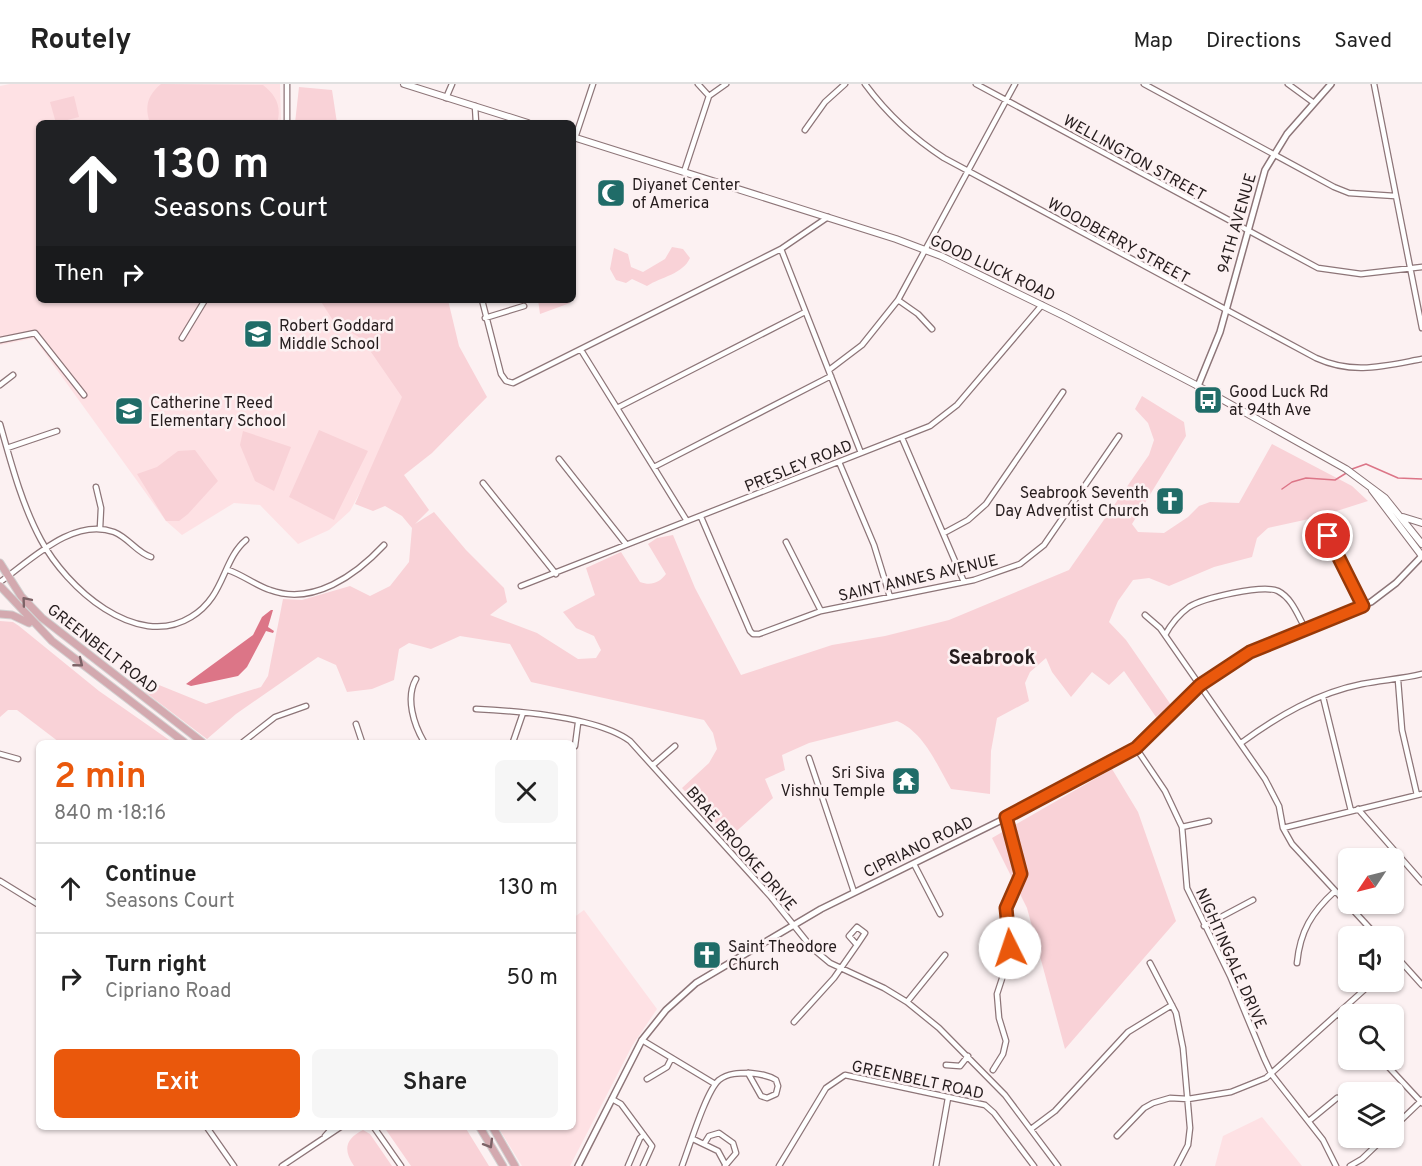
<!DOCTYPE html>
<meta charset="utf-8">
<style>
:root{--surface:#fff;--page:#f6f6f6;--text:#222;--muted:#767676;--line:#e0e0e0;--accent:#ea580c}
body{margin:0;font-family:Overpass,sans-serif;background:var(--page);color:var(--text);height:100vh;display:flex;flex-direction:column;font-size:22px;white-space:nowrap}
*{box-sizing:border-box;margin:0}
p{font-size:20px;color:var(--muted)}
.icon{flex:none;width:33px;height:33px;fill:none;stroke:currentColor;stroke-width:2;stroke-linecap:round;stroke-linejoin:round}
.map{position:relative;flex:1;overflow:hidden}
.details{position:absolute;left:36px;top:656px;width:540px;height:390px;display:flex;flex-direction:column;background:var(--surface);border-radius:9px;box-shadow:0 2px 4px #0004}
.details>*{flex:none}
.guide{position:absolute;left:36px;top:36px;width:540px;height:183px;border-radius:9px;box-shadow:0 2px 4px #0004;background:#202124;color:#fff;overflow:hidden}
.needle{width:39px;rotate:235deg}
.fabs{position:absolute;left:1338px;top:764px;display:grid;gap:12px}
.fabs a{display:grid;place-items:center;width:66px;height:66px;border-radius:9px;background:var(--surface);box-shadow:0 2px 4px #0004;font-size:30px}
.pin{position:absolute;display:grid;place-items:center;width:51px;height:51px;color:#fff;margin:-26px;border:3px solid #fff;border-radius:50%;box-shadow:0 2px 6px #0007}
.me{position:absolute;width:66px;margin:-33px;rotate:356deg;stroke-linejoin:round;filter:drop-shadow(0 0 4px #0008)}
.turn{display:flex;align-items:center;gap:21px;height:126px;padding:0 18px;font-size:27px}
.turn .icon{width:78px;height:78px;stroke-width:2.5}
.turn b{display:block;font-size:42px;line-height:51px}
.then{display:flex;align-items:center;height:57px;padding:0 18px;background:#0003;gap:12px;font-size:22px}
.round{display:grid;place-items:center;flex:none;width:63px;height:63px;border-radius:9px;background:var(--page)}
.headline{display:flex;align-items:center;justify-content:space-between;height:102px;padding:0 18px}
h1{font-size:36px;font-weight:600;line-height:45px;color:var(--accent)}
.primary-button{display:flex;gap:12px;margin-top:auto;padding:12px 18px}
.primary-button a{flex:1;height:69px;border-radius:9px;background:var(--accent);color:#fff;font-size:24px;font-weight:600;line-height:69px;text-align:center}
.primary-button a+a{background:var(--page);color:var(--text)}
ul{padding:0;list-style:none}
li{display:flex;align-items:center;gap:18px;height:90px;padding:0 18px;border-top:2px solid var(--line)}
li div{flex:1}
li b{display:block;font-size:22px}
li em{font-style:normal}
header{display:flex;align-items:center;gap:36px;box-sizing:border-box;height:84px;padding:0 30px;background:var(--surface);border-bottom:2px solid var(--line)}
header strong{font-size:28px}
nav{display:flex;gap:33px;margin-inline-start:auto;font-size:21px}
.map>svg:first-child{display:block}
.built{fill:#fee1e4}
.green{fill:#f9d2d7}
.water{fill:#dc7587}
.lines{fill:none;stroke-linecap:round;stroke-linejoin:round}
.stream{stroke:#dc7587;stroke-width:1.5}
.minor-casing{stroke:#8d7578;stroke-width:7}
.tertiary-casing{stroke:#8d7578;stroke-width:8}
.secondary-casing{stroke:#8d7578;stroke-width:8}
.primary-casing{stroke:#d3d2d2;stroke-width:9}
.minor{stroke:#fff;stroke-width:4.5}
.tertiary{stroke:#fff;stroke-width:5}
.secondary{stroke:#fff;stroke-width:6}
.primary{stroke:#d3a9af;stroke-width:7}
.oneway{stroke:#7c6266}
.route-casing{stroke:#983908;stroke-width:15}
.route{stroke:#ea580c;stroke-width:10}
.labels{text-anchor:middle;stroke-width:5;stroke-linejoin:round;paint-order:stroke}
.street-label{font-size:16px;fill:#251c1d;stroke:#fcf1f2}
.poi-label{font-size:16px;fill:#251c1d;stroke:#fcf1f2;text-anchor:start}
.quarter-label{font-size:20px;font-weight:bold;fill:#251c1d;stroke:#fcf1f2}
</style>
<header>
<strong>Routely</strong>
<nav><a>Map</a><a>Directions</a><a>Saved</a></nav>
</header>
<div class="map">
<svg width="1422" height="1082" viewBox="0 0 1422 1082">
<rect width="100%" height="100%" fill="#fcf1f2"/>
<path class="built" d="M10 0H280L281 39H39V216H366L412 311 350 427 329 446 298 460 260 421 234 419 182 451 166 437 34 254 0 261V2Z
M584 826 657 925 632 962 570 1082H522L498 1043 573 1042V834Z
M1262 1033 1302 1082H1215L1223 1052Z"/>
<path class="green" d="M161 0 263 1C276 11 282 23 277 39H150C144 22 148 11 161 0Z
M299 3 332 6 337 39H295Z
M74 12 79 33 56 39 50 18Z
M672 163 683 165 690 174C683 190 661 193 647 202L632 195 626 199 616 196 610 185 614 164 628 170 631 183 643 188 665 175Z
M320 216H448L459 262 487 313 432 369 404 391 429 426 415 440 434 428 466 466 504 504 507 518 490 531 537 549 578 575 596 574 601 566 594 552 576 544 563 528 595 511 586 484 621 468 640 498C651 502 659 499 666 490L648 460 657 454 673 451 695 504 741 591 832 561 885 552 949 536 1069 486 1149 371 1154 356 1148 339 1135 325 1142 312 1184 338 1186 352 1132 440 1138 448 1164 449 1188 433 1199 422 1210 418 1239 419 1272 360 1352 402 1368 417 1318 433 1268 444 1257 454 1252 473 1214 483 1169 502 1149 494 1133 496 1118 517 1109 538 1126 556 1171 621 1156 633 1124 587 1109 601 1092 588 1071 613 1052 588 1046 574 1030 588 1025 599 1029 617 997 634 991 667 990 710 951 705C937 681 924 648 897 637L809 659 782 671 785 686 765 695 773 714 729 754 682 704 709 679 717 665 713 649 704 636 531 598 510 560 460 552 431 565 409 559 399 565 394 596 372 605 347 608 336 581 318 573 236 630 207 655 145 608 159 601 206 620 261 603 268 592 283 515 302 516 350 502 370 512 390 502 409 478 412 444 402 432 385 422 373 427 355 420 402 313 362 255 334 238Z
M538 216H568L570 219 540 230Z
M319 346 368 367 334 436 289 413Z
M243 347 291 363 274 407 255 397 240 361Z
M195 366 218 397 188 430 179 437H166L137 390 157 383 178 367Z
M0 537 13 538 19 542 99 607 172 658H59L17 626H8L0 633Z
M1112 685 1138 728 1176 837 1065 965 1027 824 992 754Z
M384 1043H465L489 1082H411Z
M363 1046 370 1050 392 1082H354C343 1066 345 1055 363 1046Z"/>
<path class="water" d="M271 526H273L268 543 274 547 273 549 266 547 247 583 238 592 191 602 186 600 253 551 262 533Z"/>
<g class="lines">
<path class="stream" d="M1352 385 1366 380 1398 394 1422 395
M1282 405 1292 398 1306 394 1335 396 1348 388"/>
<g class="minor-casing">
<path id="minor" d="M287 0V39
M698 0 709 12
M865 0C887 30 913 54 944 74L1316 274C1353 291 1384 282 1422 275
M976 0 1318 184 1361 190 1422 183
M1144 0 1334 103 1349 109 1395 112
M1288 0 1314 19
M1374 0 1422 244
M446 14 452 0
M475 22 476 39
M805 46 825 18 845 0
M575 54 593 0
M684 88 709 12 726 0
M781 165 861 369
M482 216 501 290 506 297 513 299 781 165 828 133
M898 216 918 230 932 245
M485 234 524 222
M182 254 205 216
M0 256 35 249 84 311
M581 266 687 437
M829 286 862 261 898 216 1015 0
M0 301 13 291
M617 324 805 228
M0 340C11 379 22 421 41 456 66 503 136 567 191 533 225 513 222 476 246 456
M902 354 964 498
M7 364 57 347
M559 375 626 460
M839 378 874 461 890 513
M654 383 831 292
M483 399 556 490
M96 403 101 424 100 444
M701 433 750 547 753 550H759L821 527 974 496 1020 480 1044 461 1119 352
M1329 442 1331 460 1363 522
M944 449 968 436 986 420 1063 308
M786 458 821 527
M228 486C243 491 255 501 270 506 313 522 356 491 384 461
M0 498C31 476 73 433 114 448 129 454 137 469 151 473
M521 502 930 342 957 321 1042 221
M1145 531 1160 544 1265 695 1279 722 1283 744 1292 760 1377 852
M1165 551C1171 540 1178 531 1189 523 1203 514 1263 500 1278 507 1292 514 1298 532 1305 544
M416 595C405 614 414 641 424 658
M1398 596 1402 646 1417 711
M1323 613 1351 727
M476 625C517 627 597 633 630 657L771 813 812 864 830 879 884 904 907 918 939 944 1005 1011 1058 1082
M356 640 362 658
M243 658 275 633 306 622
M513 658 523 629
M1241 659C1278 632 1317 609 1362 600 1382 596 1402 595 1422 590
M575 662 578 639
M1136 664 1165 707 1182 743 1187 804 1230 892 1264 974 1272 991 1323 1056 1336 1082
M0 670 18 675
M809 674 854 808
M653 681 675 662
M1358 725 1422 798
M1182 743 1209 737
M1283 744 1422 710
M914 780 940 830
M0 797 39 821
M1204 842 1253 816
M857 843 865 849 857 861 849 852Z
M1394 870 1422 901
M1150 879 1176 929 1183 964 1190 1044 1188 1061 1177 1082
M1297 879C1300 847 1312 828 1335 807
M907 918 945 871
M1339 930 1348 941
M794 938 834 894 857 861
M642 956 715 1000
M1381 975 1422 1019
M946 981 960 982 968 972
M993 986 1003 970 1006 957 999 934 997 910 1010 870 1006 824 1021 790 1006 733
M647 995 667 983 671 975
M612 1015 621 1020 652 1062 643 1082
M1309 1037 1337 1014
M206 1042 234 1082
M373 1042 401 1082
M1394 1043 1422 1016
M1031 1045 1055 1027 1128 948 1172 921
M325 1052 334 1042
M1117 1052 1144 1024 1153 1019 1170 1014 1188 1015 1231 1008 1266 994 1374 897
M693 1055 718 1067 725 1080
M704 1060 709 1052 719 1049 733 1059 736 1069 725 1082
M282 1082 342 1042
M628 1082 640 1054 644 1051
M682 1082C689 1064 706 1007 719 996 728 989 739 989 750 989 760 990 768 991 776 996L778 1002 776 1010 767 1014 761 1012 748 989
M779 1082 826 1004 845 991 985 1021 994 1029 1034 1082
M936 1082 948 1014
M1350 1082 1362 1075 1385 1053"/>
</g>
<g class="tertiary-casing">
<path id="tertiary" d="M1198 302 1220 248 1265 86 1287 50 1331 0
M578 1082 642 956 666 926 696 899 821 825 1024 725 1136 664 1200 601 1220 587 1273 556 1371 518 1396 499 1422 472"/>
</g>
<g class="secondary-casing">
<path id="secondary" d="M404 0 528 39
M573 53 896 155 941 172 1064 232 1198 302 1346 385 1385 414 1422 460
M1372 406 1422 472
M1403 433 1422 439"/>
</g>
<g class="primary-casing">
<path id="primary" d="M0 479 21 512 42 534 202 658
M0 502 52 557 184 658
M0 530 12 531 29 539
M479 1042 503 1082
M492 1042 515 1082"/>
</g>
<use href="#minor" class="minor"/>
<use href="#tertiary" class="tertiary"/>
<use href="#secondary" class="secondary"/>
<use href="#primary" class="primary"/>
</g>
<defs><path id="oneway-chevron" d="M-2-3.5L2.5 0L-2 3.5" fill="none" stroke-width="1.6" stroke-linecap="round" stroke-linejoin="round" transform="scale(1.5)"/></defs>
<g class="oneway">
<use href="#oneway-chevron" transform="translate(26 517) rotate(-130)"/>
<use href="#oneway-chevron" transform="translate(79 579) rotate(39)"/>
<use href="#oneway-chevron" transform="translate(489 1060) rotate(59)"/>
</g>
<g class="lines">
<g class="route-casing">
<path id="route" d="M1010 864 1006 824 1021 790 1006 733 1136 664 1200 601 1250 568 1363 522 1328 452"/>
</g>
<use href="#route" class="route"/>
</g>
<defs>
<g id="mosque-square" transform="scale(1.5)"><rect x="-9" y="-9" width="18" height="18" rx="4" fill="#206c68" stroke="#fcf1f2"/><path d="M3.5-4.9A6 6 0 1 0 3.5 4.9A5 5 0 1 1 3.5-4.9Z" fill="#fff"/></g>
<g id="school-square" transform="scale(1.5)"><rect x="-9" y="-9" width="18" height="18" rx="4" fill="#206c68" stroke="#fcf1f2"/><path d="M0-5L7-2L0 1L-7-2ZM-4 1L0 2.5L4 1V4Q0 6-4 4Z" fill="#fff"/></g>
<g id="bus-square" transform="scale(1.5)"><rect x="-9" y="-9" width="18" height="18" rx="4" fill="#206c68" stroke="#fcf1f2"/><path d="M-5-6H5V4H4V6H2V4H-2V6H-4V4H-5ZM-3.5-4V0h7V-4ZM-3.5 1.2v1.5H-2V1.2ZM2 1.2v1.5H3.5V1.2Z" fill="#fff"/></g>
<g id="church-square" transform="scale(1.5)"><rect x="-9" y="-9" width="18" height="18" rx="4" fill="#206c68" stroke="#fcf1f2"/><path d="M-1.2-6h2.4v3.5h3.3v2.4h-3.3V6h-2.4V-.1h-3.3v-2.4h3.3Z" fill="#fff"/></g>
<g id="temple-square" transform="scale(1.5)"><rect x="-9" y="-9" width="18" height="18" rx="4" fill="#206c68" stroke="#fcf1f2"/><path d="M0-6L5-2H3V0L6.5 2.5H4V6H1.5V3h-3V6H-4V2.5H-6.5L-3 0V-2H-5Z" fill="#fff"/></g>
</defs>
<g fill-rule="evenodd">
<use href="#mosque-square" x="611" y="109"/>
<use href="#school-square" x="258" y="250"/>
<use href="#bus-square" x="1208" y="316"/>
<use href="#school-square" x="129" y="327"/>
<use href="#church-square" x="1170" y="417"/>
<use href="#temple-square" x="906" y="697"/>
<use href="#church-square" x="707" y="871"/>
</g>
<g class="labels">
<g class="street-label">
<text transform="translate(1135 73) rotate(29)" y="6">WELLINGTON STREET</text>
<text transform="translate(1236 139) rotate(-74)" y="6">94TH AVENUE</text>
<text transform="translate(1119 156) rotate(29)" y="6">WOODBERRY STREET</text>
<text transform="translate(993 183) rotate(25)" y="6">GOOD LUCK ROAD</text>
<text transform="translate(798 381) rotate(-22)" y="6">PRESLEY ROAD</text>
<text transform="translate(918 493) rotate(-13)" y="6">SAINT ANNES AVENUE</text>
<text transform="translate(103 564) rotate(38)" y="6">GREENBELT ROAD</text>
<text transform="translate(918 762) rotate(-26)" y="6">CIPRIANO ROAD</text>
<text transform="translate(742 764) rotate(49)" y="6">BRAE BROOKE DRIVE</text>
<text transform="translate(1232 874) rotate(66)" y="6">NIGHTINGALE DRIVE</text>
<text transform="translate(918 995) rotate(12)" y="6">GREENBELT ROAD</text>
</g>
<g class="poi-label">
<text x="632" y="106">Diyanet Center<tspan x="632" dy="18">of America</tspan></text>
<text x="279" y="247">Robert Goddard<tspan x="279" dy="18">Middle School</tspan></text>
<text x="1229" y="313">Good Luck Rd<tspan x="1229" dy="18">at 94th Ave</tspan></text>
<text x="150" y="324">Catherine T Reed<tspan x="150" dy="18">Elementary School</tspan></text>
<text x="1149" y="414" text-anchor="end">Seabrook Seventh<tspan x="1149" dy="18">Day Adventist Church</tspan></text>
<text x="885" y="694" text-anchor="end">Sri Siva<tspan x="885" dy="18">Vishnu Temple</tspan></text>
<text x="728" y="868">Saint Theodore<tspan x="728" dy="18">Church</tspan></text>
</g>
<g class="quarter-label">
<text x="992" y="580">Seabrook</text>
</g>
</g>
</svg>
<div class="fabs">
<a><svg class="needle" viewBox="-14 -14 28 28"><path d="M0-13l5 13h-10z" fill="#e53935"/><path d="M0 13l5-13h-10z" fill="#767676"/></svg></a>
<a><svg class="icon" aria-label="sound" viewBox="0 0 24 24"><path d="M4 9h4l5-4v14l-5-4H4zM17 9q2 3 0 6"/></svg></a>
<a><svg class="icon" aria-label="search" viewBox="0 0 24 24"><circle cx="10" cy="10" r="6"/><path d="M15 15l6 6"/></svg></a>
<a><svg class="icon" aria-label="layers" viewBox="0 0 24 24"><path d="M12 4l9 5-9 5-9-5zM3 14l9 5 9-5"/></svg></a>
</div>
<div class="pin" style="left:1328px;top:452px;background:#d93025"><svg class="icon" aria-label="arrive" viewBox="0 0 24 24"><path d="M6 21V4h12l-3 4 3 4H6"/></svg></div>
<svg class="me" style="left:1010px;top:864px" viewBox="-20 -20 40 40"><circle r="19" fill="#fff"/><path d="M0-13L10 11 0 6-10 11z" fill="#ea580c"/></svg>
<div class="guide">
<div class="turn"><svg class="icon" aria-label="ahead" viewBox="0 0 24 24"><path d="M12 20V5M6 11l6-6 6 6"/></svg><div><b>130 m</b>Seasons Court</div></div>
<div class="then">Then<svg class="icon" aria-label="right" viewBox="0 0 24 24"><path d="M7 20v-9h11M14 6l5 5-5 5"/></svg></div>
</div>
<section class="details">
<div class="headline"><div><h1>2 min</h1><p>840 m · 18:16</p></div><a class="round"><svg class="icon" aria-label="close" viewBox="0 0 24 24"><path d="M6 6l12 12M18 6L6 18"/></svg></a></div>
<ul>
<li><svg class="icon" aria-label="ahead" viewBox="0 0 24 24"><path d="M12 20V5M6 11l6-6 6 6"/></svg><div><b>Continue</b><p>Seasons Court</p></div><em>130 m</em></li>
<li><svg class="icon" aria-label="right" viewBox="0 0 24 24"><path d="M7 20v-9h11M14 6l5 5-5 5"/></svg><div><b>Turn right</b><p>Cipriano Road</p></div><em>50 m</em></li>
</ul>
<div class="primary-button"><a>Exit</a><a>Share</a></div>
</section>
</div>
